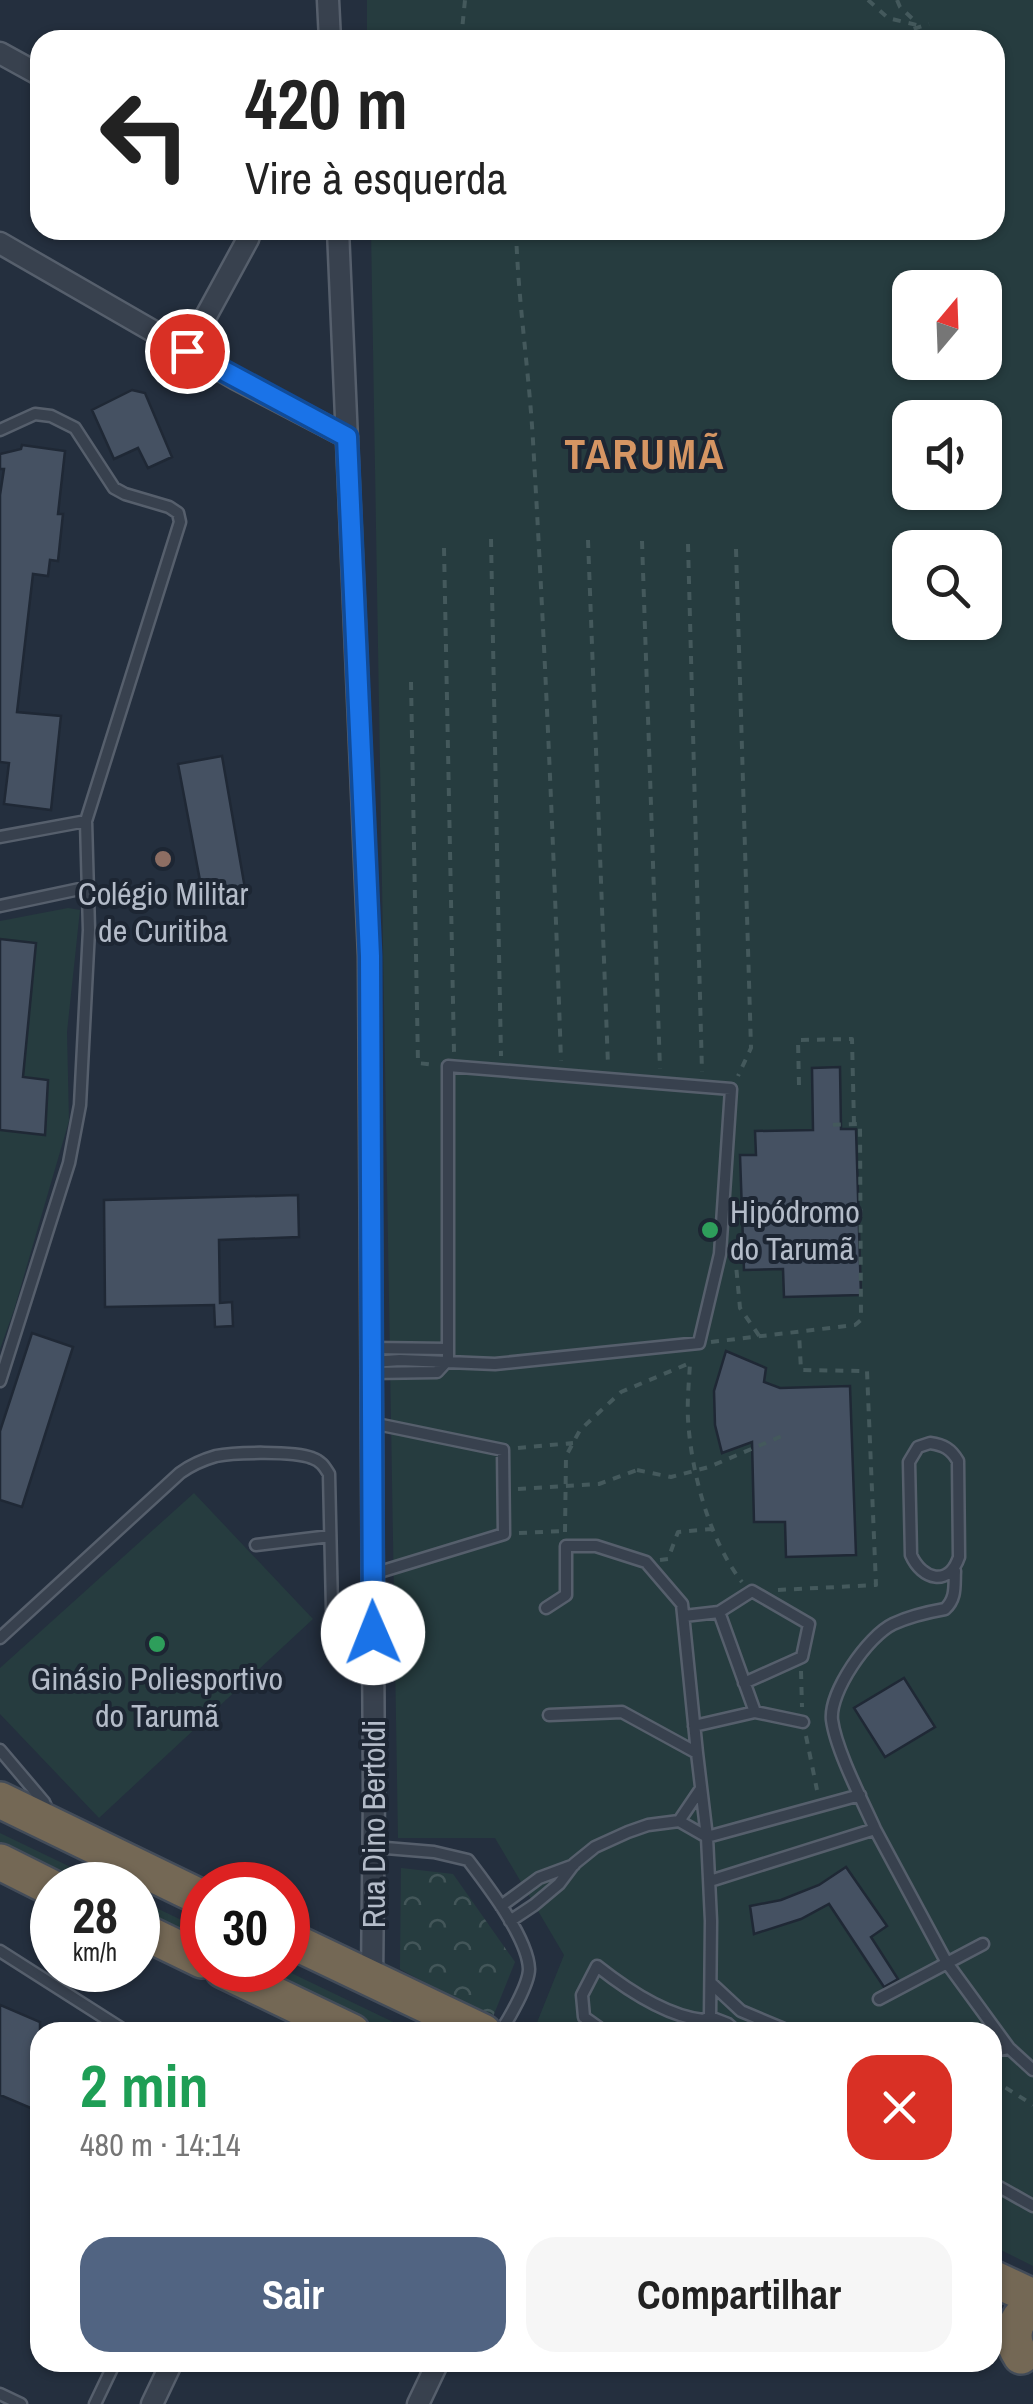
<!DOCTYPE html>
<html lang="pt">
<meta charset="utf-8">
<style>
:root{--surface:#fff;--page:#f6f6f6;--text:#222;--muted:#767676;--accent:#516482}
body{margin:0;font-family:"Archivo Narrow",sans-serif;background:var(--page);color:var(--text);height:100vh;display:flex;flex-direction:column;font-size:38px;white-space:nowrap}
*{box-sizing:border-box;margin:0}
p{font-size:32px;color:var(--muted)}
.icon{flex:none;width:55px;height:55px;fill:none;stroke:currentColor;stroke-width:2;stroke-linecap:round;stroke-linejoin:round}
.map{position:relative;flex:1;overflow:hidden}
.drawer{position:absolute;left:30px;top:2022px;width:972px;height:350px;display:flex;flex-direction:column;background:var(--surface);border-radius:30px;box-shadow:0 2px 8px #0004}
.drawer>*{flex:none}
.hud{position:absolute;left:30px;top:30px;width:975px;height:210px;border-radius:30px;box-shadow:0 2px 8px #0004;background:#fff;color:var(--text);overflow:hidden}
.needle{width:65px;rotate:19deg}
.tools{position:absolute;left:892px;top:270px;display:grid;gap:20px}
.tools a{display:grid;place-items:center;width:110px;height:110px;border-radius:20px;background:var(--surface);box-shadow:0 2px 8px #0004;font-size:50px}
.speed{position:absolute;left:30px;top:1862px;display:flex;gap:20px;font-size:50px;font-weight:700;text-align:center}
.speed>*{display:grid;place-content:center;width:130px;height:130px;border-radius:50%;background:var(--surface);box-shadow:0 2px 8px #0004;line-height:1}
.speed small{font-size:25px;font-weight:400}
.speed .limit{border:15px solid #d22;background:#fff;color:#111}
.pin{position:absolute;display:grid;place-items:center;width:85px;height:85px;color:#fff;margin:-42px;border:5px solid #fff;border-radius:50%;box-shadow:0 2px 10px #0007}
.me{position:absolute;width:110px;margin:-55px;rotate:359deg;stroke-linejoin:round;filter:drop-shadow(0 0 8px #0008)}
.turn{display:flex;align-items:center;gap:35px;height:210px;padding:0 50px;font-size:45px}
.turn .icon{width:130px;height:130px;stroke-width:2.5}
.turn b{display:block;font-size:70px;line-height:85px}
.round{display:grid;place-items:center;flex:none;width:105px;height:105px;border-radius:30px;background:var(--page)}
.headline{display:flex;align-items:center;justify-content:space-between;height:170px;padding:0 50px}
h1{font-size:60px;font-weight:700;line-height:75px;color:#1e9e55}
.primary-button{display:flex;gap:20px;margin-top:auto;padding:20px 50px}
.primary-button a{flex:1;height:115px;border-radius:30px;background:var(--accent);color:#fff;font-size:40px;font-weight:700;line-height:115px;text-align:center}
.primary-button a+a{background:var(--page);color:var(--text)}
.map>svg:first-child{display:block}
.green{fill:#263c3f;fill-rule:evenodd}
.forest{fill:url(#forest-crowns)}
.building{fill:#455162;stroke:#1f2835;stroke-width:2.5}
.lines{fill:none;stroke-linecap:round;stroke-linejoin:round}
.lane-casing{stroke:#565f6c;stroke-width:15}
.street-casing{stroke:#565f6c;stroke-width:25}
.highway-casing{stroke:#434c59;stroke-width:40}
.path{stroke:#44595c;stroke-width:4;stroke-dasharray:8 8;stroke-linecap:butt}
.lane{stroke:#38414e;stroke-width:10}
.street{stroke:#38414e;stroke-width:20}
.highway{stroke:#746855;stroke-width:35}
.path-bridge{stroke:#44595c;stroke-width:4;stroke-dasharray:8 8;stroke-linecap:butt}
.route-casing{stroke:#114b97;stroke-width:25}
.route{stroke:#1a73e8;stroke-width:18}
.education-dot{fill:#8d6e63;stroke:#1d2633;stroke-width:4}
.leisure-dot{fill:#2e9e5b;stroke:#1d2633;stroke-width:4}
.labels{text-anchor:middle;stroke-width:8;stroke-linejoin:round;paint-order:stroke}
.poi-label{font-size:32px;fill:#b4bcc9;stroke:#1d2633}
.street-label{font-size:32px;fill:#b4bcc9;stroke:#1d2633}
.district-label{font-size:42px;font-weight:bold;letter-spacing:2.5px;fill:#d59563;stroke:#1d2633}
</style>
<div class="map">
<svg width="1033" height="2404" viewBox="0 0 1033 2404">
<defs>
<pattern id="forest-crowns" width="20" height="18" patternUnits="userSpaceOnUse" patternTransform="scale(2.5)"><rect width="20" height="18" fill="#263c3f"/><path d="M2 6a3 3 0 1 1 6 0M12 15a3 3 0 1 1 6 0" fill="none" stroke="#435659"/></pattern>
</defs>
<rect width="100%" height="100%" fill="#242f3e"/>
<path class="green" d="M367 0H1033V2266L993 2246 992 2032H551L536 2025 564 1955 495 1838H398L371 230H995V40H367ZM910 288H985V362H910ZM910 418H985V492H910ZM910 548H985V622H910Z
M68 908 80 910 67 1032 69 1121 14 1310 0 1349V921Z
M194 1493 313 1619 99 1818 0 1714V1668Z
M0 1833 108 1885H76L0 1848Z
M138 1899 202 1930V1947L138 1915Z
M248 1970H285L414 2032H375Z"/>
<path class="forest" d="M401 1868 453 1874 515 1962 492 2019 400 1969Z"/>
<path class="building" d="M132 390 145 393 172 457 148 468 138 448 114 459 92 410Z
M22 445 65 451 58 514H63L58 561 50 560 48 576 33 574 17 712 61 716 51 810 4 804 9 763 0 762V495L4 469H0V454L21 449Z
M222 756 247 900 205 907 178 764Z
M0 939 36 943 23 1077 48 1080 45 1135 0 1130Z
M840 1067 841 1129H856L861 1295 784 1297 783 1269 744 1270 740 1155H756L755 1131 813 1130 812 1068Z
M298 1195 299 1237 219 1240 220 1303 232 1302 233 1326 215 1327 214 1305 105 1307 104 1200Z
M32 1333 73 1347 22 1507 0 1500V1431Z
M726 1351 766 1368 764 1382 780 1388 850 1386 856 1555 786 1557 785 1522H754L752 1442 722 1453 715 1425 714 1391Z
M904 1678 935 1727 885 1757 854 1708Z
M846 1867 887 1926 871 1937 898 1979 884 1987 829 1904 801 1919 754 1934 750 1906 781 1900 819 1885Z
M0 2005 40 2022V2112L0 2095Z"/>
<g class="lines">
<g class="lane-casing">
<path id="lane" d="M0 430 35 414 51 416 75 428 114 488 125 494 169 507 178 513 180 522 86 821 89 930 80 1105 69 1163 0 1381
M0 837 86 821
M0 906 89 887
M372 1348 448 1349V1360L437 1372 372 1373
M372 1362 400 1360 495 1364 699 1343 720 1254 731 1089 448 1066V1349
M372 1423 503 1450 504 1534 373 1574
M930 1443C944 1445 951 1449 958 1461L959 1557C949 1587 922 1580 911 1555L909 1462 918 1447Z
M256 1545 330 1536
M546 1608 566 1595V1546H596L646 1562 682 1604 697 1753
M719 1612 755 1712
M684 1616 719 1612 752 1591 809 1624 802 1657 744 1683
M0 1638 180 1473C191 1465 202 1460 216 1456 234 1452 295 1451 312 1458 321 1461 324 1466 329 1474L333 1654 339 1659 373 1662
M549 1715 622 1712 697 1753 707 1837 860 1795
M694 1726 755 1712 803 1722
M0 1750 44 1802 48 1811
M679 1821 700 1790
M875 1829C862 1800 836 1750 832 1720 829 1692 868 1636 893 1624 908 1617 928 1612 945 1609 957 1598 954 1585 955 1571
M374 1847 434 1852 468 1860C487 1885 528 1938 529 1969 529 1984 509 2019 500 2032
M710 1881 875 1829 947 1963 1009 2048 1033 2070
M501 1906 539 1878 574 1865
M510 1921 534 1905 559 1884 574 1864 595 1847 628 1832 648 1825 679 1821 707 1837 711 1921 710 2017
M0 1951 127 2032
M712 1984 741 2011 791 2032
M879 1999 983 1944
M605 2032 584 2017 582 1995 597 1966C626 1989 665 2016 703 2020
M698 2032 703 2020 710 2017 728 2024 737 2032
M992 2051 1009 2048
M992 2183 1033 2206
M0 2394 21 2404
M95 2404 115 2362"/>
</g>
<g class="street-casing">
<path id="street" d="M328 0 330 40
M0 53 40 75
M338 230 369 956 374 1794 372 1979
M0 243 236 379 347 437
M187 351 248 239 251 230
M152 2404 172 2362
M418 2404 438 2362"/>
</g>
<g class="highway-casing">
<path id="highway" d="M0 1800 202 1898
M0 1862 52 1888
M138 1929 202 1960
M288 1939 483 2032
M223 1970 352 2032
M992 2278 1033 2297
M1021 2356C1008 2337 1014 2318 1033 2306"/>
</g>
<path class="path" d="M868 0 888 18 921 26
M897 0 900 7 917 23
M461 40 465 0
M903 40 910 30 929 24
M516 230C518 301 529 371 533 441 545 648 554 854 561 1061
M491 539 501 1056
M588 540 608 1065
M642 541 660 1069
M688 544 702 1072
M444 548 454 1052
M736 549 751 1048 738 1076
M411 682 418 1063 434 1065
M799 1085 798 1040 852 1039 854 1124
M735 1254 740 1308 760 1337
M711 1342 855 1325 861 1320 860 1124 828 1125
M518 1448 573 1443
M518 1489 599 1484 637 1470
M565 1532 566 1456 580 1430 621 1392 690 1363C689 1382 687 1401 688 1419 691 1471 709 1540 742 1582
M519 1533 565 1531
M660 1560 668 1559 678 1532 711 1529
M778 1590 876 1585 867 1371 801 1370 799 1333
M801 1671 802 1707
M806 1736 817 1790
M522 2023 529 2032
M992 2079 1033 2105"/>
<use href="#lane" class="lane"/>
<use href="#street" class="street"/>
<use href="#highway" class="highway"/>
<path class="path-bridge" d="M637 1470 671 1477 709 1467 782 1436"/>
</g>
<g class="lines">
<g class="route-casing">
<path id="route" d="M187 351 347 437 370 956 373 1633"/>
</g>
<use href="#route" class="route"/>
</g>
<circle class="education-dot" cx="163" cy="859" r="10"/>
<g class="leisure-dot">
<circle cx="710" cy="1230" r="10"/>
<circle cx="157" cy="1644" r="10"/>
</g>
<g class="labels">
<g class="poi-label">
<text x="163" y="905">Colégio Militar<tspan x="163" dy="37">de Curitiba</tspan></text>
<text x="730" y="1223" text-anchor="start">Hipódromo<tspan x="730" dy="37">do Tarumã</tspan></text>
<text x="157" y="1690">Ginásio Poliesportivo<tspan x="157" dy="37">do Tarumã</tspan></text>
</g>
<g class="street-label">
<text transform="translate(374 1824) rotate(-90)" y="11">Rua Dino Bertoldi</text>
</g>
<g class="district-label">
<text x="645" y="469">TARUMÃ</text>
</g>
</g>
</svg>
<div class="tools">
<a><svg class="needle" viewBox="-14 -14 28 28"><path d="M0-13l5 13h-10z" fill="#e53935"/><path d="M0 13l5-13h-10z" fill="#767676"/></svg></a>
<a><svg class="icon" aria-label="sound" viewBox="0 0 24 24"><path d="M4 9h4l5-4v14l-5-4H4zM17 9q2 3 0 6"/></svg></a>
<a><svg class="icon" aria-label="search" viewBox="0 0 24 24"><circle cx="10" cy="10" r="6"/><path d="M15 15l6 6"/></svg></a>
</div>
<div class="speed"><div>28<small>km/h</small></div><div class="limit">30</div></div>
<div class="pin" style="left:187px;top:351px;background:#d93025"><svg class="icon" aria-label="arrive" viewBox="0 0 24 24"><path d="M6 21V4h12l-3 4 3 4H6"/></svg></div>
<svg class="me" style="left:373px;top:1633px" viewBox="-20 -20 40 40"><circle r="19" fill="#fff"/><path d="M0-13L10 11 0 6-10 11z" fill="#1a73e8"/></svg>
<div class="hud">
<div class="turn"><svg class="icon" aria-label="left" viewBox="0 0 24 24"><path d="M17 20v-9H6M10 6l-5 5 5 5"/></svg><div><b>420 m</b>Vire à esquerda</div></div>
</div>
<section class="drawer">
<div class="headline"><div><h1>2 min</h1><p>480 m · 14:14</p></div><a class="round" style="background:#d93025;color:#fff"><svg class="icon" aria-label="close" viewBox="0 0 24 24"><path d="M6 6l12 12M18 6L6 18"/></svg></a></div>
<div class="primary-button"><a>Sair</a><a>Compartilhar</a></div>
</section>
</div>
